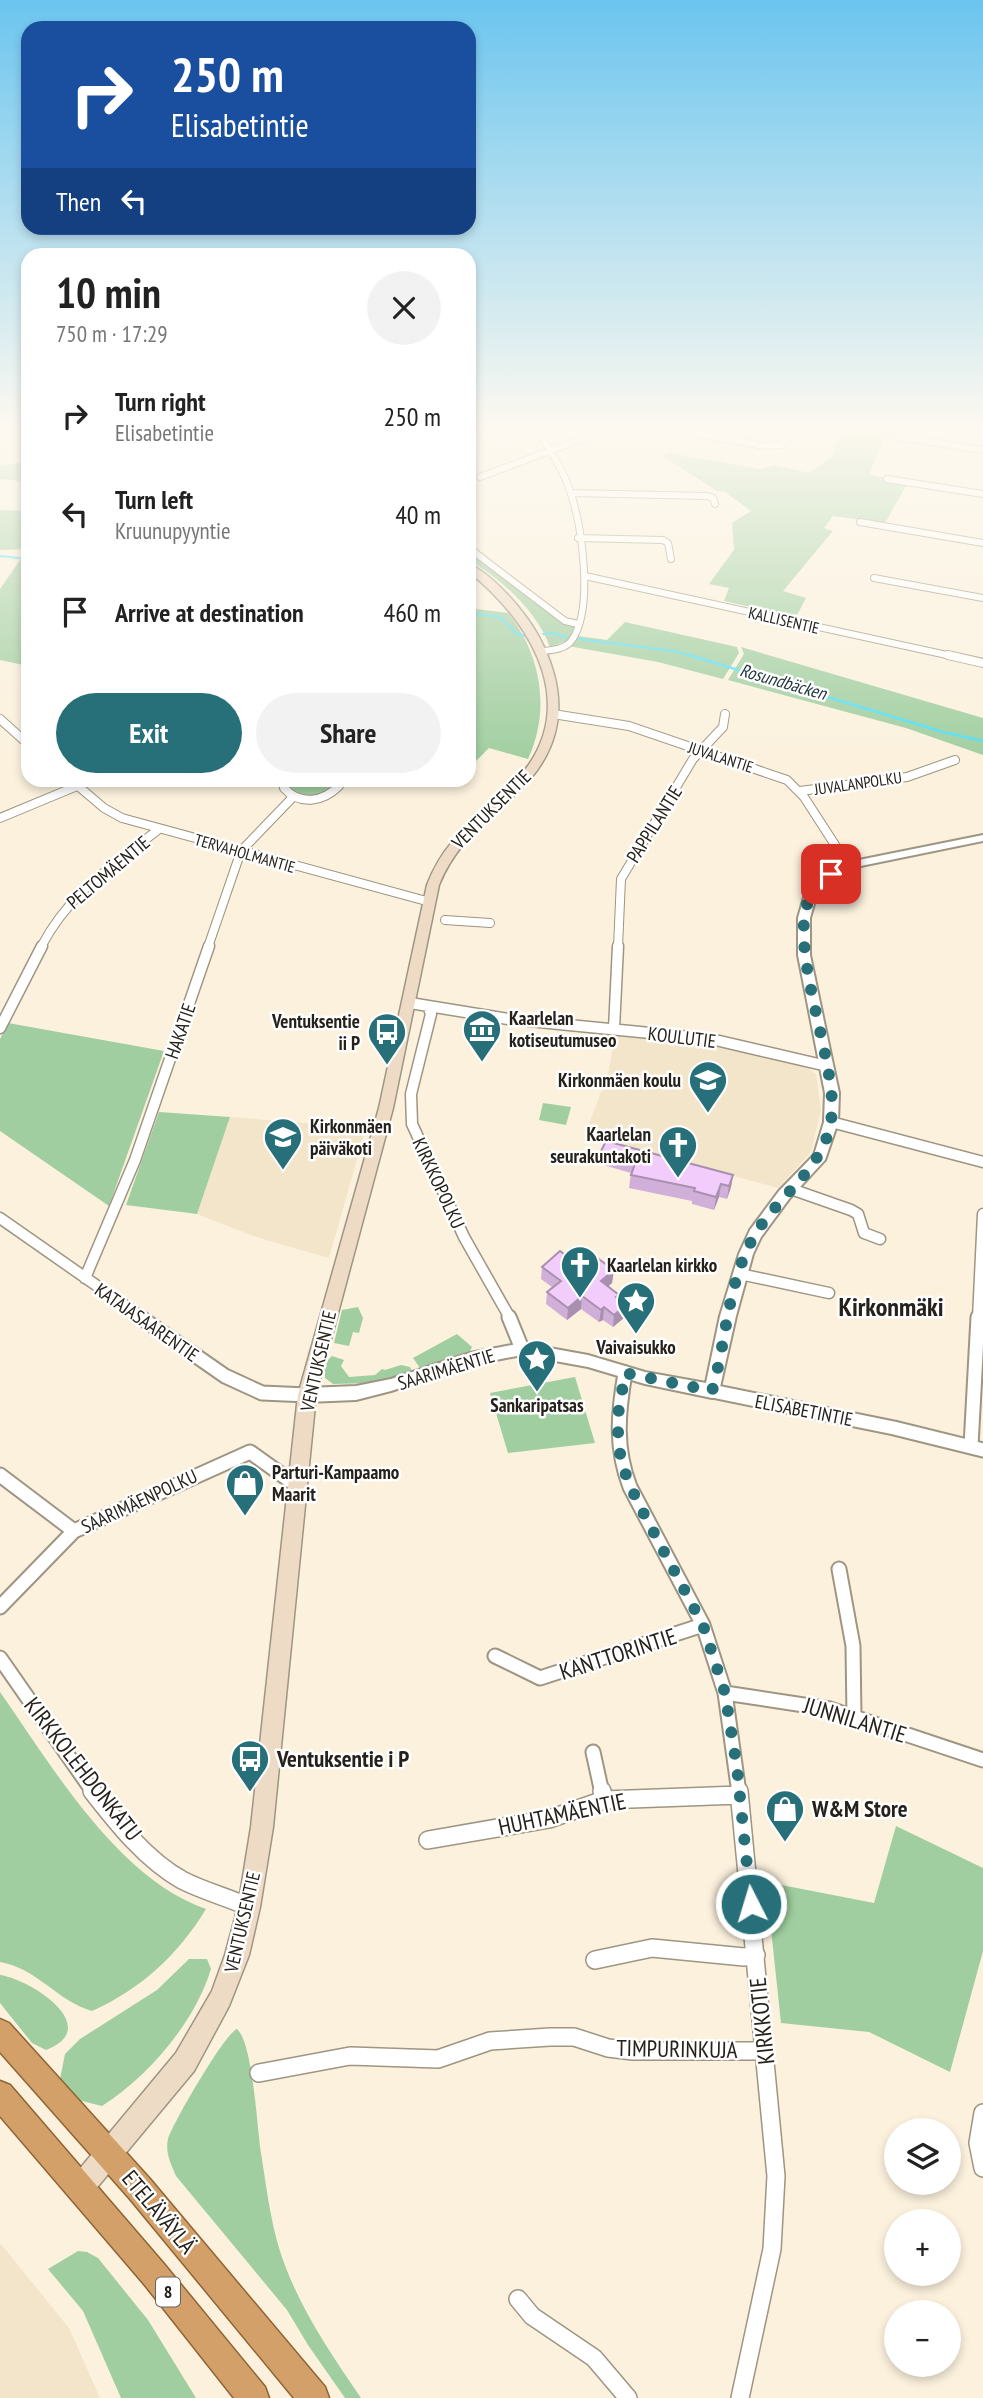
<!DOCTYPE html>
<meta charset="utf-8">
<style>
:root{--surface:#fff;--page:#f2f2f2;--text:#222;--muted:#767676;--accent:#277079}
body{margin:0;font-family:"PT Sans Narrow",sans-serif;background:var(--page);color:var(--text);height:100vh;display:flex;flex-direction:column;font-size:26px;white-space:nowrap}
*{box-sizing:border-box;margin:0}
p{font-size:23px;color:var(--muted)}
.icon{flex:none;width:38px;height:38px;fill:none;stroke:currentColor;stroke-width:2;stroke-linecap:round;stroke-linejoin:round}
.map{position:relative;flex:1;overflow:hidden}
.sheet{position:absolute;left:21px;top:248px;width:455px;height:539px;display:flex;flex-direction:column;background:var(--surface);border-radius:21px;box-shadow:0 4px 10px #0003}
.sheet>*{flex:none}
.banner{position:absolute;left:21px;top:21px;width:455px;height:214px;border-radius:21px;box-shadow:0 4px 10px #0003;background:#1a4fa0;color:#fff;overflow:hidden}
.controls{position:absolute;left:884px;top:2118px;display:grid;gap:14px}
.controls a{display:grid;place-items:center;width:77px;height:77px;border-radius:50%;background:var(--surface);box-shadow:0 4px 10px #0003;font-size:35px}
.pin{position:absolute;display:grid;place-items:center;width:60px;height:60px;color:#fff;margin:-30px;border-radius:14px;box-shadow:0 4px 10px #0006}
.me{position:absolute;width:77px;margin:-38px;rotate:355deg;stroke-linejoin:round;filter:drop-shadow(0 0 5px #0008)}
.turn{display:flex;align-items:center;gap:24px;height:147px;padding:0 35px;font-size:32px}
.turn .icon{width:91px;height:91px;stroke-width:2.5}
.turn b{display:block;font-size:49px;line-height:60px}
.then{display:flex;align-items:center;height:66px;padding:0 35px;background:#0003;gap:14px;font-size:26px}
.round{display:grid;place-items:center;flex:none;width:74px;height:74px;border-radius:37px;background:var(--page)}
.headline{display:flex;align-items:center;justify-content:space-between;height:119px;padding:0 35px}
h1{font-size:42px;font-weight:700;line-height:52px}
.primary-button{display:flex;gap:14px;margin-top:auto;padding:14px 35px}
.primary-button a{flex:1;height:80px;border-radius:42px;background:var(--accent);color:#fff;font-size:28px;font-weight:700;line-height:80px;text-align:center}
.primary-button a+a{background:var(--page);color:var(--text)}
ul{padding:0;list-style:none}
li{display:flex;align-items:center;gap:21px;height:98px;padding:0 35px}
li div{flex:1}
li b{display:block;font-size:26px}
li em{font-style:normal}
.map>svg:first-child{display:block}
.built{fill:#f3e5ca}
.green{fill:#a0cea0}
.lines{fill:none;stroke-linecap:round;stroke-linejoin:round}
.stream-far1{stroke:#50dff9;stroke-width:2}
.stream{stroke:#50dff9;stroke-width:2.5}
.minor-far4-casing{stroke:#9e9582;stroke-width:8}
.minor-far3-casing{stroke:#9e9582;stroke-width:10}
.minor-far2-casing{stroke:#9e9582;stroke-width:13}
.minor-far1-casing{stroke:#9e9582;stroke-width:17}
.minor-casing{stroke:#9e9582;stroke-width:20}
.tertiary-casing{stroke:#9e9582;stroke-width:4}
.secondary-casing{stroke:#9e9582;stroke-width:3}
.trunk-casing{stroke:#8f6434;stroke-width:3}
.minor-far4{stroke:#fff;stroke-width:6}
.minor-far3{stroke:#fff;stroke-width:8}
.minor-far2{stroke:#fff;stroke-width:10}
.minor-far1{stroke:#fff;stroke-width:13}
.minor{stroke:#fff;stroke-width:17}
.tertiary{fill:#fff;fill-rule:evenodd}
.secondary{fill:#eedbc6;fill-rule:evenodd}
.trunk{fill:#d2a068;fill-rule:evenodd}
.wall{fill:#d0b0d9}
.shaded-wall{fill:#a990b0}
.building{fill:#f2cdfc;stroke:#a990b0;stroke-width:2}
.route{stroke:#277079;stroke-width:12;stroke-dasharray:0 21.6}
.labels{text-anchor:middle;stroke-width:5;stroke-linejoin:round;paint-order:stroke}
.far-street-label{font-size:16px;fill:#26221b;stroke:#fff}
.far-water-label{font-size:18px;font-style:italic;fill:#21393d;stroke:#fff}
.shield{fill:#fff;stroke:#67645f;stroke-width:2}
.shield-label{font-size:18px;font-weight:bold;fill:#26221b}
.street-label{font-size:19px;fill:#26221b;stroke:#fff}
.poi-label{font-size:19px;font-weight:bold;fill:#26221b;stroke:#fff;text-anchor:start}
.near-street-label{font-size:23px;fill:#26221b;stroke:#fff}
.near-poi-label{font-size:23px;font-weight:bold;fill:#26221b;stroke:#fff;text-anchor:start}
.district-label{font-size:26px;font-weight:bold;fill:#26221b;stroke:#fff}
</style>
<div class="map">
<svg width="983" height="2398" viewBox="0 0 983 2398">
<rect width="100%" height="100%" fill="#fbf1dd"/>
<path class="built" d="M615 1035 701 1042 803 1065 816 1074 821 1110 811 1152 778 1188 585 1135 609 1070Z
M230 1117 366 1128 329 1258 256 1237 197 1214Z
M0 2243 69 2328 100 2398H0Z"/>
<path class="green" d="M856 429H894L882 444 869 474 907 484 885 523 833 516 824 528 833 531 783 591 806 598 796 617 724 601 729 588 709 584 734 550 732 523 751 511 725 492 717 491 662 456 671 453 759 469 775 465 809 473 832 457 836 443Z
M28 461V482L0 479V466Z
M0 510 28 511V549L0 550Z
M469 551 575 625 569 640 550 647C536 610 502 580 469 560Z
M25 553H28V666L0 660V589Z
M469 608 508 613C541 654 551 710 528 759L489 748 469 768Z
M625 622 737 647 739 653 723 679 658 662 568 646 578 636 607 640Z
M741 647 983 718V755L906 728 728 680 744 654Z
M290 780 335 781 336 783 326 796 303 797 289 789Z
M8 1023 164 1051 109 1206 0 1131V1039Z
M543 1103 571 1107 566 1125 539 1120Z
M159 1112 230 1117 197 1214 126 1205Z
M358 1307 363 1318 359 1333 353 1332 349 1346 334 1343 342 1310Z
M457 1334 472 1347 470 1351 420 1368 413 1358Z
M332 1356 344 1360 341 1366 349 1377 375 1375 382 1369 385 1370 401 1365 410 1367 412 1372 411 1376 373 1383 333 1384 325 1378 324 1364Z
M575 1377 595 1443 508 1453 490 1393Z
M0 1692C52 1766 117 1878 206 1909 178 1955 141 1989 92 2011 57 2001 37 1968 0 1962Z
M896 1826 983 1868V1951L950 2072 869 2032 781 2023 766 1882 874 1903Z
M189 1959H207L211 1969C195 2022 148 2077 102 2106L78 2100 60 2079 65 2054 80 2039 157 1990Z
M0 1975C30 1979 105 2027 46 2050L32 2043 0 2003Z
M237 2029C253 2043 257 2128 261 2153 266 2184 270 2218 279 2248 296 2303 329 2351 361 2398H345L308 2345 287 2310 176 2176C171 2164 165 2153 168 2139 173 2123 225 2033 237 2029Z
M78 2251 87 2252 98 2258 148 2320 196 2398H121L83 2311 48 2269Z"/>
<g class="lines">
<path class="stream-far1" d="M0 556 28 559
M469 613 500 617 517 634 526 636
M543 634 553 633 567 638
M579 639 675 651 695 657"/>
<path class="stream" d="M689 655 943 732 983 741"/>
<g class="minor-far4-casing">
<path id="minor-far4" d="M537 429C549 449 563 469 570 491 582 526 594 608 572 640 566 649 553 650 543 651
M670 429 765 446 781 445 802 429
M893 436 983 450
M480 477 608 429
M887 479 983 494
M571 493 707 496 713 498 715 504
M860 522 983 543
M578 538 663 540 668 543 671 559
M469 548 565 621 578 624
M585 576 956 657
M874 578 983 598"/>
</g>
<g class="minor-far3-casing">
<path id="minor-far3" d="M948 655 983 663
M553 714 629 726 787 780 804 797 848 865
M0 719 28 744
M71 780 104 808 122 818 430 902
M286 780 284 788C300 806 323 802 339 786V780
M800 791 907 777 955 760
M0 818 77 786
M445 920 490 923
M41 947C69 893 112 866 159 829
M208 947 241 851 293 797
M618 947 621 879 693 759 723 727 725 714"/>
</g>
<g class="minor-far2-casing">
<path id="minor-far2" d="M410 1003 508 1019 711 1039 827 1066
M428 1006 431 1014 411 1094 412 1124 464 1237 510 1318
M0 1028 42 946
M614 1029 618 946
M831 1122 983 1162
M791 1189 851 1210 858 1214 864 1233 880 1239
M0 1218 143 1318
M740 1274 829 1293
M85 1278 135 1160 209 946
M978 1318 983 1214"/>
</g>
<g class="minor-far1-casing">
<path id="minor-far1" d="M140 1317 225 1376 262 1393 307 1395
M509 1317 522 1349
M625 1373C618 1414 615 1448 630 1487L703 1625 725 1693 739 1793
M712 1391 894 1428 983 1450
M971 1446 978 1317
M0 1475 74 1531
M839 1569 853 1646 854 1717
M0 1607 74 1531 250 1452 296 1485
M495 1656 540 1678 703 1625
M0 1658 94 1793
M725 1693 830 1709 983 1760
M593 1752 602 1793"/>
</g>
<g class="minor-casing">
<path id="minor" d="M92 1791C117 1823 146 1860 182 1880 203 1891 227 1897 249 1907
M602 1791 604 1800
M739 1791 776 2176 772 2249 740 2398
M428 1840 549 1819 604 1800 739 1795
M595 1960 652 1948 744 1957 756 1955
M259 2073 350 2056 438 2059 490 2041 550 2037H574L608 2048 633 2051H765
M983 2113 978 2143 983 2168
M518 2299 532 2316 594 2358 628 2398"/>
</g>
<g class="tertiary-casing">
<path id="tertiary" d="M983 835V841L851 868 821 887 816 897 810 918V955L839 1093 838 1122 825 1160 789 1199 761 1237 753 1254 736 1316 718 1396 712 1398 645 1384 588 1367 522 1355 470 1365 391 1391 356 1400 307 1402 301 1400 299 1395 301 1390 307 1388 356 1386 391 1379 470 1353 522 1343 588 1355 645 1372 706 1383 720 1316 739 1254 750 1230 779 1191 814 1155 824 1122 825 1093 798 955V918L804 897 813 883 844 863Z"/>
</g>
<g class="secondary-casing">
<path id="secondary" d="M469 564C494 575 526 613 539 637 569 694 566 746 518 792 485 824 457 841 439 885L393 1108 316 1395 273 1827 260 1907 249 1955 229 2006 194 2071 90 2196 81 2200 72 2196 68 2187 72 2178 176 2053 212 1991 225 1955 238 1907 251 1827 298 1395 379 1108 427 885C447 834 476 822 512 785 584 712 536 626 469 572Z"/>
</g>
<g class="trunk-casing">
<path id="trunk" d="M0 2019 9 2023 150 2179 325 2387 329 2398H294L130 2199 0 2052Z
M0 2081 10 2085 164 2264 265 2387 269 2398H234L144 2284 0 2116Z"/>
</g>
<use href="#minor-far4" class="minor-far4"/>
<use href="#minor-far3" class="minor-far3"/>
<use href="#minor-far2" class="minor-far2"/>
<use href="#minor-far1" class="minor-far1"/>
<use href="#minor" class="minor"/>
<use href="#tertiary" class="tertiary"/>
<use href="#secondary" class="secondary"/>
<use href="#trunk" class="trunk"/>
</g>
<path class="wall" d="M601 1151 733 1175 731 1187 727 1199 719 1197 714 1210 692 1204V1201L629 1188 631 1173 600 1164Z
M580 1266 614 1270 612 1283 608 1287 619 1299 625 1317 613 1327 603 1320 599 1322 581 1309 567 1320 546 1304 547 1292 552 1287 541 1279 542 1267Z"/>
<path class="shaded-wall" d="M733 1175 731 1187 727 1199 729 1186Z
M721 1184 719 1197 714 1210 716 1197Z
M614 1270 612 1283 599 1294 601 1281Z
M582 1296 581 1309 567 1320 568 1308Z
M626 1305 625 1317 613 1327 614 1315Z
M604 1307 603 1320 599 1322 601 1310Z"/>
<path class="building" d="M606 1141 733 1175 729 1186 721 1184 716 1197 694 1191 695 1188 631 1175 636 1161 601 1151Z
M560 1251 580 1266 593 1255 614 1270 601 1281 619 1295 616 1297 626 1305 614 1315 604 1307 601 1310 582 1296 568 1308 547 1292 561 1281 542 1267Z"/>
<linearGradient id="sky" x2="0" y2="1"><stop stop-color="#6bc5ef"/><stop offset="0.56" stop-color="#fdf9f0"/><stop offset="1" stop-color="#fdf9f0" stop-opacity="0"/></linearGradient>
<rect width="983" height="765" fill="url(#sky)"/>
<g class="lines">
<path class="route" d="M751 1904 737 1768 725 1693 703 1625 637 1501 621 1463 617 1421 625 1373 712 1391C727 1340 727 1280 756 1233 782 1191 830 1165 832 1110 834 1054 787 943 810 897 815 887 823 881 831 874"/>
</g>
<defs>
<g id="museum-pin" transform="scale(2.0125)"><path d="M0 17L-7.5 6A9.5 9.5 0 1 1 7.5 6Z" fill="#277079" stroke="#fff"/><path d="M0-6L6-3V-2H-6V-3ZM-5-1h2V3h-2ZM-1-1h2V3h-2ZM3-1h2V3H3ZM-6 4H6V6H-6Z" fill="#fff"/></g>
<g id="bus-pin" transform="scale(2.0125)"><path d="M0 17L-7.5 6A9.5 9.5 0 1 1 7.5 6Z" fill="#277079" stroke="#fff"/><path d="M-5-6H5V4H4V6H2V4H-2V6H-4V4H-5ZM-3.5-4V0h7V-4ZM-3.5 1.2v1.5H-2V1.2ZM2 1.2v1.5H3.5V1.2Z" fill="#fff"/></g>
<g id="school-pin" transform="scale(2.0125)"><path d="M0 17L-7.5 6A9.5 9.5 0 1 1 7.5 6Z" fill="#277079" stroke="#fff"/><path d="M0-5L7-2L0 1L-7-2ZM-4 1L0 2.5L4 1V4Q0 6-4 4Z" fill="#fff"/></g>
<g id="church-pin" transform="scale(2.0125)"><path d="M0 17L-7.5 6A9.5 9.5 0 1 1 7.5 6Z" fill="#277079" stroke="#fff"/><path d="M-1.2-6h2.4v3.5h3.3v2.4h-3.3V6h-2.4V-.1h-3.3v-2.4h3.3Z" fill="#fff"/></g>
<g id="sight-pin" transform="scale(2.0125)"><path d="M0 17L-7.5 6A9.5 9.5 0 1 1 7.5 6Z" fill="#277079" stroke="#fff"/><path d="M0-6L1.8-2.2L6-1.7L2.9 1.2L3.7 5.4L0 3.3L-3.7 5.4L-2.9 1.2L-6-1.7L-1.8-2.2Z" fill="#fff"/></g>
<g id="shop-pin" transform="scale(2.0125)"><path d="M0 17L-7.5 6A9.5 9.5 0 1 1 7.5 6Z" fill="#277079" stroke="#fff"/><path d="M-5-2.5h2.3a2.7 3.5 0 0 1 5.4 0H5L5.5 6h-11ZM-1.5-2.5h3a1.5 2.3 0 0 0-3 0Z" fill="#fff"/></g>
</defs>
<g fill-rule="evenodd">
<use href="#museum-pin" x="482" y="1029"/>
<use href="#bus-pin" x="387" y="1032"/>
<use href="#school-pin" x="708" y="1080"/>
<use href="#school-pin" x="283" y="1137"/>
<use href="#church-pin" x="678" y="1145"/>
<use href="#church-pin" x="580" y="1265"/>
<use href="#sight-pin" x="636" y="1301"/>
<use href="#sight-pin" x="537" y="1359"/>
<use href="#shop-pin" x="245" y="1483"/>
<use href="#bus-pin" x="250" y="1759"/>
<use href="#shop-pin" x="785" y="1809"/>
</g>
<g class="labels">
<g class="far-street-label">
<text transform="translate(784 620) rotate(13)" y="6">KALLISENTIE</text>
<text transform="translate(721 757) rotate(18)" y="6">JUVALANTIE</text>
<text transform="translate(858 783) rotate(-8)" y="6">JUVALANPOLKU</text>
<text transform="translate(245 853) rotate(16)" y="6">TERVAHOLMANTIE</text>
</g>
<g class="far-water-label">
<text transform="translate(783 682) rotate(16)" y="6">Rosundbäcken</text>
</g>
<rect class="shield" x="156" y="2277.5" width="24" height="29" rx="5"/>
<g class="shield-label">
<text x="168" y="2298">8</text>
</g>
<g class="street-label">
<text transform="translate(491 809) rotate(-45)" y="7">VENTUKSENTIE</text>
<text transform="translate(654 824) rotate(-58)" y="7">PAPPILANTIE</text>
<text transform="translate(108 872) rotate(-40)" y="7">PELTOMÄENTIE</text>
<text transform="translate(180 1031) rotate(-71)" y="7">HAKATIE</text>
<text transform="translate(682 1037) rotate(7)" y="7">KOULUTIE</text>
<text transform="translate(439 1183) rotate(65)" y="7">KIRKKOPOLKU</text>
<text transform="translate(147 1322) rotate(35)" y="7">KATAJASAARENTIE</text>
<text transform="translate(318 1361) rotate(-77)" y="7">VENTUKSENTIE</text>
<text transform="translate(446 1369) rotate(-17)" y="7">SAARIMÄENTIE</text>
<text transform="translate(804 1410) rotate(11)" y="7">ELISABETINTIE</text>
<text transform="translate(139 1501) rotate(-25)" y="7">SAARIMÄENPOLKU</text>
<text transform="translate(242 1922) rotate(-77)" y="7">VENTUKSENTIE</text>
</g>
<g class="poi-label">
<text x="509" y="1025">Kaarlelan<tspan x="509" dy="22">kotiseutumuseo</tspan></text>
<text x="360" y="1028" text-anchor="end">Ventuksentie<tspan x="360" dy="22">ii P</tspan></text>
<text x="681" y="1087" text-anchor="end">Kirkonmäen koulu</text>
<text x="310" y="1133">Kirkonmäen<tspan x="310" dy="22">päiväkoti</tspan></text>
<text x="651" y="1141" text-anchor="end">Kaarlelan<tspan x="651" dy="22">seurakuntakoti</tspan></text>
<text x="607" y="1272">Kaarlelan kirkko</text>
<text x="636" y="1354" text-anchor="middle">Vaivaisukko</text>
<text x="537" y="1412" text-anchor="middle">Sankaripatsas</text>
<text x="272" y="1479">Parturi-Kampaamo<tspan x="272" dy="22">Maarit</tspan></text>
</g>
<g class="near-street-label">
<text transform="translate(618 1654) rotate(-18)" y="8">KANTTORINTIE</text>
<text transform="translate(855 1720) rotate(17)" y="8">JUNNILANTIE</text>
<text transform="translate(83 1769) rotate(52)" y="8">KIRKKOLEHDONKATU</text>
<text transform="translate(562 1814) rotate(-12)" y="8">HUHTAMÄENTIE</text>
<text transform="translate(762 2021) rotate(-96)" y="8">KIRKKOTIE</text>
<text transform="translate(677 2049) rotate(1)" y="8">TIMPURINKUJA</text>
<text transform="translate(159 2212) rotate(50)" y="8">ETELÄVÄYLÄ</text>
</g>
<g class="near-poi-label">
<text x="277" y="1767">Ventuksentie i P</text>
<text x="812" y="1817">W&amp;M Store</text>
</g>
<g class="district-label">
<text x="891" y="1316">Kirkonmäki</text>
</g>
</g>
</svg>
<div class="controls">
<a><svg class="icon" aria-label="layers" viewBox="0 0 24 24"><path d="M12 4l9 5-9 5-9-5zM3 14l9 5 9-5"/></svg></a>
<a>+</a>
<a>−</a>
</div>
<div class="pin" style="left:831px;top:874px;background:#d93025"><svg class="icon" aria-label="arrive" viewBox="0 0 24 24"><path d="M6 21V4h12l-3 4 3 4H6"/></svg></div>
<svg class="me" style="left:751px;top:1904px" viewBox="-20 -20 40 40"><circle r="17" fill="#277079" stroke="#fff" stroke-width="3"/><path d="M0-11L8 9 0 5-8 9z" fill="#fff"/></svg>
<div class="banner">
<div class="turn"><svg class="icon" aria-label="right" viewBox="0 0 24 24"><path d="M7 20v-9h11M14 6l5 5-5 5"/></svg><div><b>250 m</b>Elisabetintie</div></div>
<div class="then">Then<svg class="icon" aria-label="left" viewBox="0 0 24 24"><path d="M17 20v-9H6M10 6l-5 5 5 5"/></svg></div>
</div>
<section class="sheet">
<div class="headline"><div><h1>10 min</h1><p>750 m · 17:29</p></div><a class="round"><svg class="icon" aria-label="close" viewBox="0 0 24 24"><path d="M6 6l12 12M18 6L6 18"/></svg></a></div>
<ul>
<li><svg class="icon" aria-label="right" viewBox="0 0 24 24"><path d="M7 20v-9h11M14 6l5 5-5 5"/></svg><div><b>Turn right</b><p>Elisabetintie</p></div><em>250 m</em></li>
<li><svg class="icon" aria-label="left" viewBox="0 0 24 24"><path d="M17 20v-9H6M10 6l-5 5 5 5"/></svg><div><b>Turn left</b><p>Kruunupyyntie</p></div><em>40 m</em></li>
<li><svg class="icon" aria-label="arrive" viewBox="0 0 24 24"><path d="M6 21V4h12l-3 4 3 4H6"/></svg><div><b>Arrive at destination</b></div><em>460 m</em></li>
</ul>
<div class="primary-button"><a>Exit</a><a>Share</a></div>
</section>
</div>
